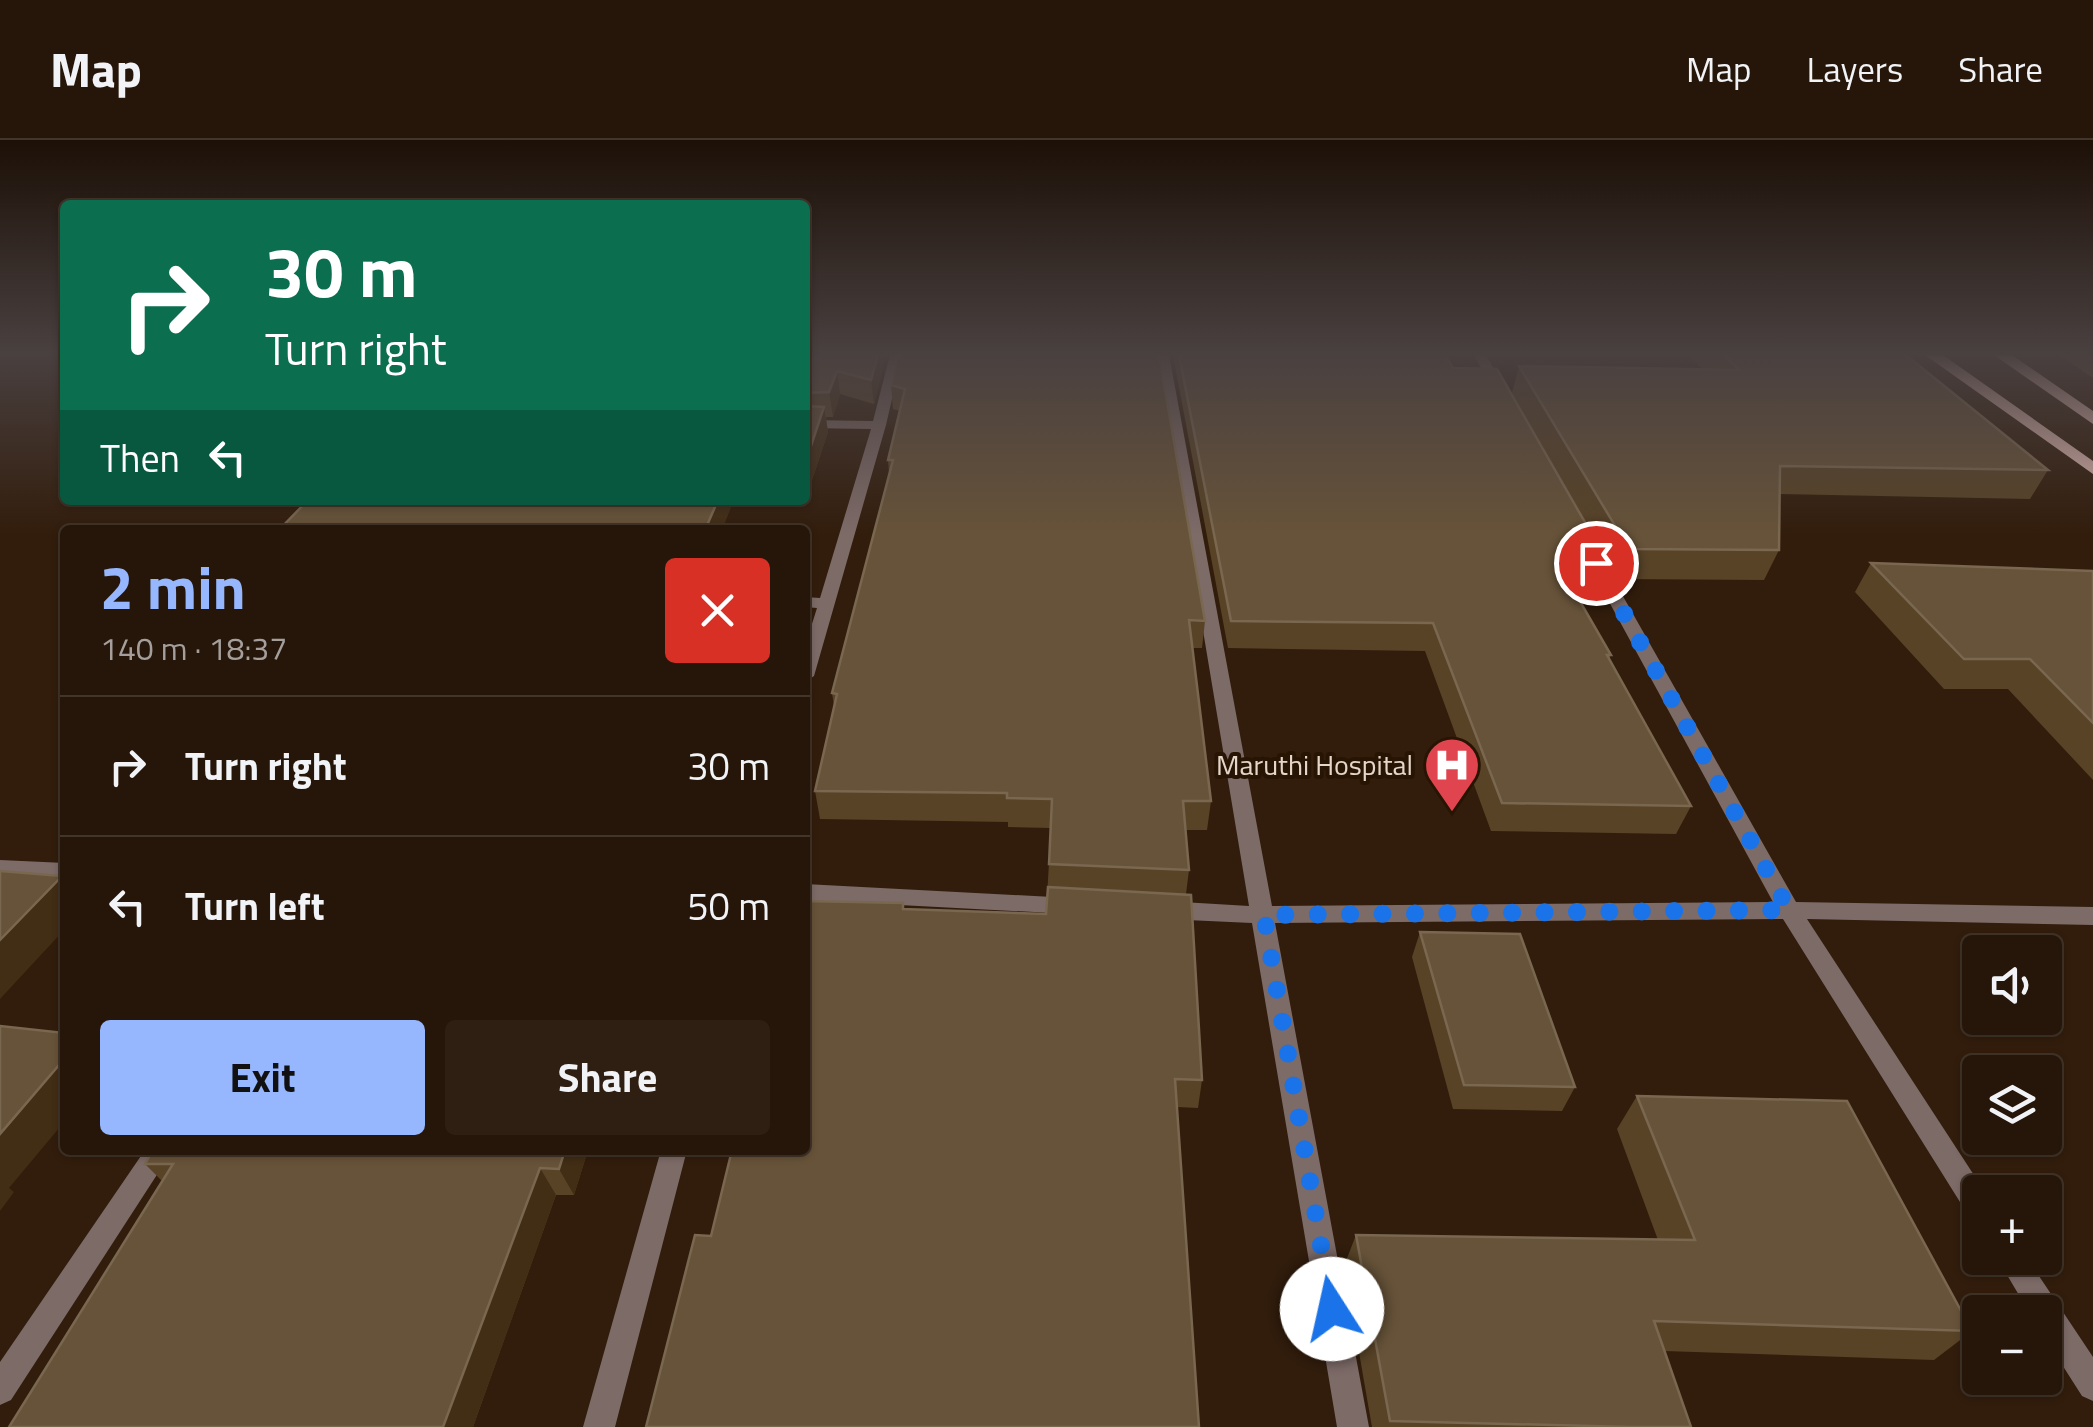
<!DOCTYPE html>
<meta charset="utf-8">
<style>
:root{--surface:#261609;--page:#2e1f12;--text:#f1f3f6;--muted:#a49f9c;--line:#42352a;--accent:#96b6fd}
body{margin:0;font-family:"Titillium Web",sans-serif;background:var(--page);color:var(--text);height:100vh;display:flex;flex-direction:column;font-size:38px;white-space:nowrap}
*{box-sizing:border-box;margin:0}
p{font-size:32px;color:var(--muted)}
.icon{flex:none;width:55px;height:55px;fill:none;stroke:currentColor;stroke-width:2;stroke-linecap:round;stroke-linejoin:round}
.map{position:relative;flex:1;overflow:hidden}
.side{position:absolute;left:60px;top:385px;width:750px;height:630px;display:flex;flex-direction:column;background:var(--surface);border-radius:10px;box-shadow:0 2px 8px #0004,0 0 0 2px var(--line)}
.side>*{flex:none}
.top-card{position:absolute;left:60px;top:60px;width:750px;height:305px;border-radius:10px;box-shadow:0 2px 8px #0004,0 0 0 2px var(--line);background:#0b6e4f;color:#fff;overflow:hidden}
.controls{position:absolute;left:1962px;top:795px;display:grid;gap:20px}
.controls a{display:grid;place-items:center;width:100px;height:100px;border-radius:10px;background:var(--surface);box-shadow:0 2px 8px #0004,0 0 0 2px var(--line);font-size:50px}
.pin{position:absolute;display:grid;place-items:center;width:85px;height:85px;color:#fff;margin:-42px;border:5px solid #fff;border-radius:50%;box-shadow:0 2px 10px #0007}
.me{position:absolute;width:110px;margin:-55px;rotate:350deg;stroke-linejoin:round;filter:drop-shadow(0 0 8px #0008)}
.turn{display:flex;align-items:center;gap:35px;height:210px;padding:0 40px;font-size:45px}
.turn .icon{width:130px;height:130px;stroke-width:2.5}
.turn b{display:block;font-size:70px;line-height:85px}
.then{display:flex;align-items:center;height:95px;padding:0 40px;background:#0003;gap:20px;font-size:38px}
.round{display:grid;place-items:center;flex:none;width:105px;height:105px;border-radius:10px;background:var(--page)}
.headline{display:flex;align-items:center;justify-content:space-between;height:170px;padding:0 40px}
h1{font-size:60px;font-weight:700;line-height:75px;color:var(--accent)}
.button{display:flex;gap:20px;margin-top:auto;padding:20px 40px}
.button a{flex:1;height:115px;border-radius:10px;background:var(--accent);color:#111;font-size:40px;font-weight:700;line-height:115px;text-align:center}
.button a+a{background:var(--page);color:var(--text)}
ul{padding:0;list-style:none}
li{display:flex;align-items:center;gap:30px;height:140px;padding:0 40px;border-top:2px solid var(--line)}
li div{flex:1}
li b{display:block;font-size:38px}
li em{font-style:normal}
header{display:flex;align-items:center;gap:60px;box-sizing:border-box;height:140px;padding:0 50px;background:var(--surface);border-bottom:2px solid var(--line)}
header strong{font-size:48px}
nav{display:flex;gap:55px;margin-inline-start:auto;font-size:35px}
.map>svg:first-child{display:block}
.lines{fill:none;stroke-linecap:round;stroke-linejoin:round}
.street{fill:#7d6b68;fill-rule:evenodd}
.primary{fill:#dab4ad;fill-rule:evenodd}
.wall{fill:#584327}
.shaded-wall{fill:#422d15}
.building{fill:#675339;stroke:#7a6750;stroke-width:2.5}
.route{stroke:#1a73e8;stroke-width:18;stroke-dasharray:0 32.4}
.labels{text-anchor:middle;stroke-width:8;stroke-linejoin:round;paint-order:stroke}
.poi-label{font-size:28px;fill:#e4d6cb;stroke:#281403;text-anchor:end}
</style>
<header>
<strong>Map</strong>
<nav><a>Map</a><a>Layers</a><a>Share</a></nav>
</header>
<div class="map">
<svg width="2093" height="1287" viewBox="0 0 2093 1287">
<rect width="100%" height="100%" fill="#321d0c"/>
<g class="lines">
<path class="street" d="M890 215H902L886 285 814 536 805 542V506L817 468 805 467V457L820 458 871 289 805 288V280L873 281Z
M1157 215H1169L1272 766 1773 762 1578 405 1586 400 1594 405 1796 762 2093 767V785L1807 779 1985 1052H1980V1082L1970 1078 1783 779 1275 783 1369 1287H1337L1252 783 1165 779 1157 776 1154 770 1157 764 1165 761 1249 766Z
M1474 215H1486L1507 252 1506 255H1496Z
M0 720 65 723V739L0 736Z
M805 744 1071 758 1079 760 1082 766 1079 772 1071 774 805 760Z
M145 1010H173L11 1260 0 1265V1222Z
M661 1010H687L615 1287H583Z
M1997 1118H2027L2093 1217V1261L2082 1256 2045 1198V1172H2029Z"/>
<path class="primary" d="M1925 215H1943L2093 321V334Z
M1994 215H2012L2093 271V284Z"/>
</g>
<path class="wall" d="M805 215H886L874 264 840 254 833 277H826L828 292 810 346 805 347Z
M898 215 1205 481 1202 508H1193L1211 661 1207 690H1185L1189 730 1186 754 1202 940 1198 968 1177 967 711 1096 903 763 904 769 1046 774 1051 688 1008 687V682L820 679 815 651 834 566 832 553 889 334 888 320 900 271 893 269 891 245Z
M1173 215H1445L1453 228 1586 383 1512 253 1519 226 1702 229 1689 215H1906L2048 330 2030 359 1780 354 1779 410 1764 440 1617 439 1602 412 1592 439 1573 438 1580 451 1578 457 1611 515 1609 519 1691 666 1676 694 1491 691 1425 511 1228 508Z
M2059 215H2093V238Z
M1871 423 2093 431V640L2008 549H1944L1855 452Z
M1420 792 1575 947 1562 971 1453 969 1412 817Z
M1637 956 1972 1191 1934 1220 1664 1211 1691 1287H1372L1344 1126 1356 1095 1658 1100 1617 989Z
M588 1010 574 1055H556L473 1287H9L162 1041 145 1024Z"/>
<path class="shaded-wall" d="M878 215H886L874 264 871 240Z
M837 231 840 254 833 277 829 252Z
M824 267 828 292 810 346 806 321Z
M718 360H734L722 390H705Z
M62 736 65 739V789L0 859V800Z
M65 918V981L9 1048 14 1052 0 1071V994Z
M565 1010H588L574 1055 559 1029Z
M540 1028 556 1055 473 1287H443Z"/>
<path class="building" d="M805 215H878L871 240 837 231 829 252 805 253Z
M898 215H1159L1205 481 1189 480 1211 661H1183L1189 730 1049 724 1052 659 1007 658V653L815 651 837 554 832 553 893 320H888L905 249 891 245Z
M1179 215H1445L1453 228 1497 229 1602 412 1558 411 1580 451H1574L1611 515H1607L1691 666 1502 663 1433 483 1231 481Z
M1724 215H1906L2048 330 1780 326 1779 410 1629 409 1519 226 1739 230Z
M805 266 824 267 806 321H805Z
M308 360H718L705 390H279Z
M1871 423 2093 431V583L2030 519H1964Z
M0 731 62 736 0 800Z
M1048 747 1191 755 1202 940 1175 939 1199 1287H646L695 1095 711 1096 732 1010H805V761L903 763V769L1046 774Z
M1420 792 1520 794 1575 947 1464 945Z
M0 886 65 893V918L0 994Z
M1637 956 1847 961 1972 1191 1654 1181 1691 1287H1631L1390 1281 1356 1095 1695 1100Z
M153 1010H565L559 1029 540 1028 443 1287H9L173 1024H145Z"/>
<linearGradient id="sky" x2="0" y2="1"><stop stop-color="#1c1007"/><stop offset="0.54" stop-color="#494040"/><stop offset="1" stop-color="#494040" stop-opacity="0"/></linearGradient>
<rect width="2093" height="395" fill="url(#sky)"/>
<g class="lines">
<path class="route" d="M1332 1169 1264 775 1789 770 1596 423"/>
</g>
<defs>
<g id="hospital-pin" transform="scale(2.875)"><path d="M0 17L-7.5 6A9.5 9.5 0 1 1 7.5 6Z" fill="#e0444e" stroke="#281403"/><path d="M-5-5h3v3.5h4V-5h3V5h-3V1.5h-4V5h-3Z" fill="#fff"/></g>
</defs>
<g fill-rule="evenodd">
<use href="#hospital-pin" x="1452" y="625"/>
</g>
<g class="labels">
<g class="poi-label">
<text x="1413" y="635">Maruthi Hospital</text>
</g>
</g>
</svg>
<div class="controls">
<a><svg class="icon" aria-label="sound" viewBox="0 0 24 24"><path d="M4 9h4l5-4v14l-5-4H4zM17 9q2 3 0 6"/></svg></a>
<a><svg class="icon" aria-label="layers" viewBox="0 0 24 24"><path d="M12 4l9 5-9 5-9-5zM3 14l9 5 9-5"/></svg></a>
<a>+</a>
<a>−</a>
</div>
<div class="pin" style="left:1596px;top:423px;background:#d93025"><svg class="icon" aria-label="arrive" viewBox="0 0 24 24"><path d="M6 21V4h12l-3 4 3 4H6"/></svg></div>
<svg class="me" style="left:1332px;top:1169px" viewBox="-20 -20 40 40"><circle r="19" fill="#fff"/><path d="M0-13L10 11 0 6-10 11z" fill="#1a73e8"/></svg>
<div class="top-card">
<div class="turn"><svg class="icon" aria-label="right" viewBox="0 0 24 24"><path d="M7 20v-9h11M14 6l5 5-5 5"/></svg><div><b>30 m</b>Turn right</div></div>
<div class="then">Then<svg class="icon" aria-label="left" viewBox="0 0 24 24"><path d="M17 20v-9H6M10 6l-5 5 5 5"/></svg></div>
</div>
<section class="side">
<div class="headline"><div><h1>2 min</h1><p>140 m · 18:37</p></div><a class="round" style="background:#d93025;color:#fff"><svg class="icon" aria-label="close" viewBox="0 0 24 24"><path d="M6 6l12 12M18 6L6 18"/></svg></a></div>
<ul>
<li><svg class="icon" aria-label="right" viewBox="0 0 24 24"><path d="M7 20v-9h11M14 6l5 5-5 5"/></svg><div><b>Turn right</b></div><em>30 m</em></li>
<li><svg class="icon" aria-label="left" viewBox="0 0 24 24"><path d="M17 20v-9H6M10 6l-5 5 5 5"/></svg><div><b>Turn left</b></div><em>50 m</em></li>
</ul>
<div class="button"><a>Exit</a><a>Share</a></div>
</section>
</div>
